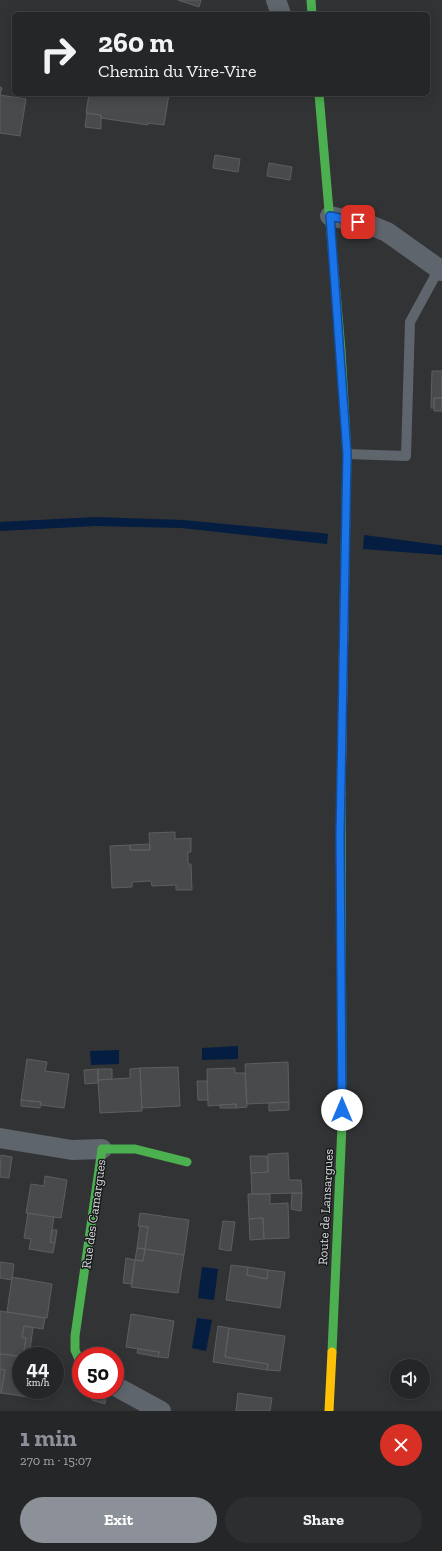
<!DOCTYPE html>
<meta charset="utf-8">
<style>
:root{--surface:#252628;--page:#2d2e30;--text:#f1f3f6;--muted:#a3a5a8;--line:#424345;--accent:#8c9099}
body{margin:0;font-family:"Zilla Slab",serif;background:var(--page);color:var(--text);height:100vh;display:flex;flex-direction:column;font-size:15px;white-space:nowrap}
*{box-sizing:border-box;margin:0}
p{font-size:13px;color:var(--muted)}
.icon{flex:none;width:22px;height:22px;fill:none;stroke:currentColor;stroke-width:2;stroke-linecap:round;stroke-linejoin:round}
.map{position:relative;height:1411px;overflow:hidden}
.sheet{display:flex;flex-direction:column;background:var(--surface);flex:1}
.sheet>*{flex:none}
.guide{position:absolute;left:12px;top:12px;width:418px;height:84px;border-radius:6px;box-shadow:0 2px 10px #0003,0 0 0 1px var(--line);background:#252628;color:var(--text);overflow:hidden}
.controls{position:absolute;left:390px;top:1359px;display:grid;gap:8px}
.controls a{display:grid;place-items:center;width:40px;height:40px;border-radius:50%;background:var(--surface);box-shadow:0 2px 10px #0003,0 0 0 1px var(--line);font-size:20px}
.speed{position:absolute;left:12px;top:1347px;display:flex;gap:8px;font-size:20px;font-weight:700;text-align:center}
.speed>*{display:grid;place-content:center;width:52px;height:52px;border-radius:50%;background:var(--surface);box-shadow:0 2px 10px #0003,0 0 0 1px var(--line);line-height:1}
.speed small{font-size:10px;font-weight:400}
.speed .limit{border:6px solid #d22;background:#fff;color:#111}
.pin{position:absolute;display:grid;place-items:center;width:34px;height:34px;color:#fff;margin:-17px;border-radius:8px;box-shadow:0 2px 6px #0006}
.me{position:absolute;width:44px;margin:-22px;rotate:0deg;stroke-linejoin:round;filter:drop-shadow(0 0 3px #0008)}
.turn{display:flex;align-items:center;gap:14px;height:84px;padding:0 20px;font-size:18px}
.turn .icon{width:52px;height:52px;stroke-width:2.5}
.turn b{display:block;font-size:28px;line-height:34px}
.round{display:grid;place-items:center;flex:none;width:42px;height:42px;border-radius:21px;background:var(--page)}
.head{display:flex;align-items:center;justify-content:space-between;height:68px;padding:0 20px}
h1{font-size:24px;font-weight:700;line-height:30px;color:var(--accent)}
.button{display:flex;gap:8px;margin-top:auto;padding:8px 20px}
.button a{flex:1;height:46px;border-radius:24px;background:var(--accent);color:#fff;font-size:16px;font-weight:700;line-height:46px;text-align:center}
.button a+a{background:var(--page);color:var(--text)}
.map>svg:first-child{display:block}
.water{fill:#041d41}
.building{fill:#494a4c;stroke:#5d5e60}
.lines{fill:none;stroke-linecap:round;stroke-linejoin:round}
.lane{stroke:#5f656d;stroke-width:10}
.street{stroke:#5f656d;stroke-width:20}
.fast{stroke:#4caf50;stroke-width:9}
.slow{stroke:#ffc107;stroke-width:9}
.route-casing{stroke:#114b97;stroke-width:10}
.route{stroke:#1a73e8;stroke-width:7}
.labels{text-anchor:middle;stroke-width:3;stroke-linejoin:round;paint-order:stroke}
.street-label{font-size:13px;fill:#dadcde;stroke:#191a1c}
</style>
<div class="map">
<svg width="442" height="1411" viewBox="0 0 442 1411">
<rect width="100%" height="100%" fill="#313335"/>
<path class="water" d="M95 517 183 520 321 533 328 534 327 544 182 528 95 526 0 531V522Z
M364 535 439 545H442V555L363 549Z
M238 1046V1059L202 1060V1048Z
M119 1050V1064L91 1065 90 1051Z
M202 1267 218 1269 214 1300 198 1298Z
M197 1318 212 1320 206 1351 192 1348Z"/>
<path class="building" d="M178 0H201L199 7Z
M0 87 2 88 0 95 26 99 20 136 0 133Z
M89 94H169L164 125 148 123V125L101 118V115L86 113Z
M87 113 101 115V129L85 127Z
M215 155 240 159 238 172 213 168Z
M269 163 292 167 290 180 267 176Z
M432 371H442V398H434V408H431Z
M434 398H442V411H434Z
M175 832V839L191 838V852H188V864H191L192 890H176V885L152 886 151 881 132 882V887L112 888 110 846 130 845V850H150L149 833Z
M150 844V850H130V845Z
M27 1059 47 1062 45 1071 69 1074 64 1108 41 1105V1102L21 1100Z
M288 1062 289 1102 247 1104 245 1064Z
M178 1067 180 1106 142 1108 140 1068Z
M140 1068 142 1111 100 1113 98 1080 130 1078V1069Z
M235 1068V1073H245L247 1107 236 1108V1104L208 1106 207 1069Z
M98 1069V1083L85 1084 84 1070Z
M98 1069H112V1079L98 1080Z
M197 1081H207L208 1100H198Z
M21 1100 41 1102 40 1108 21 1106Z
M289 1102V1110L269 1111V1103Z
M236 1104V1108H220V1105Z
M288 1153 289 1180H301L302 1193 252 1194 251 1173 268 1172V1154Z
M1 1155 12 1157 9 1178 0 1177Z
M250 1156H267L268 1172 251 1173Z
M45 1176 67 1180 61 1218 26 1213 31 1184 44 1186Z
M292 1193H302L301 1211 291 1209Z
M248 1194H270V1204L288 1203 289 1238 264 1239 263 1218 249 1219Z
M28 1213 54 1217 50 1242 55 1243 53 1253 29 1249 31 1239 24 1238Z
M140 1213 189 1220 184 1255 145 1249 148 1227 138 1226Z
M263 1218 264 1239 250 1240 249 1219Z
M223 1221 235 1222 231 1251 219 1249Z
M140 1226 148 1227 145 1249 137 1248Z
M52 1230H57L55 1243 50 1242Z
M137 1248 145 1249 143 1261 135 1260Z
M145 1249 184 1255 178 1293 131 1287 135 1260 143 1261Z
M126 1258 135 1260 132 1284 123 1283Z
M0 1262 14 1264 12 1280 0 1278Z
M231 1265 248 1267 247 1275 267 1279 268 1270 285 1272 280 1308 226 1300Z
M248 1267 268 1270 267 1279 247 1275Z
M12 1277 52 1284 47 1318 7 1312Z
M0 1311 45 1318 43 1329 24 1326 22 1337 26 1338 23 1356 0 1354Z
M131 1314 174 1321 168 1358 158 1357 159 1352 126 1347Z
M24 1326 33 1328 29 1356H23L26 1338 22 1337Z
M218 1326 229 1328 225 1357 268 1364 267 1370 213 1362Z
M229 1328 285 1336 280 1371 267 1370 268 1364 225 1357Z
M138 1349 159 1352 158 1357 137 1353Z
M0 1354 21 1357V1390H29L28 1397 1 1393 5 1370 0 1369Z
M0 1369 5 1370 1 1393H0Z
M94 1390 106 1397 105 1404 92 1400Z
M238 1393 272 1398 270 1411H236Z"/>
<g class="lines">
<path class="lane" d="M347 454 406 456 410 322 439 269"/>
<path class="street" d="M276 0 281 14
M330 216 370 225 387 232 442 271
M0 1138 72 1150 102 1149
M115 1386 161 1411"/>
<path class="fast" d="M311 0 312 14
M319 94 341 351 347 454 345 561
M332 1352 342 1125 341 795
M81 1364 75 1350V1336L102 1149H135L187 1162"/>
<path class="slow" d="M341 795 345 561
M329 1411 332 1352"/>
</g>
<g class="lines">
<g class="route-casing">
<path id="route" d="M342 1110 340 836 347 454 330 216 358 222"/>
</g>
<use href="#route" class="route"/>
</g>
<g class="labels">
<g class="street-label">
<text transform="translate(325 1207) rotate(-87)" y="5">Route de Lansargues</text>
<text transform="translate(93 1214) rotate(-82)" y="5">Rue des Camargues</text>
</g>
</g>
</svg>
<div class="controls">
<a><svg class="icon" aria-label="sound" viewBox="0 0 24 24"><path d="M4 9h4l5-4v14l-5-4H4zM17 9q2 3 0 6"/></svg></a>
</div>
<div class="speed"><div>44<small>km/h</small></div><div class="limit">50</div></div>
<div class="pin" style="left:358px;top:222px;background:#d93025"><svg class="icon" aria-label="arrive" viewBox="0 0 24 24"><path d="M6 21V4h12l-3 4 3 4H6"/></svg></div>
<svg class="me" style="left:342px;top:1110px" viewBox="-20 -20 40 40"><circle r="19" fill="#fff"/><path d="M0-13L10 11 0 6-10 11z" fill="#1a73e8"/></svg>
<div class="guide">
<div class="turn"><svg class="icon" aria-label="right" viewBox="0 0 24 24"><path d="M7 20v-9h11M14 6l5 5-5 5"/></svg><div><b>260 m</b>Chemin du Vire-Vire</div></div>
</div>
</div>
<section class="sheet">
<div class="head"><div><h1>1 min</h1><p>270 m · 15:07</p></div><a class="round" style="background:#d93025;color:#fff"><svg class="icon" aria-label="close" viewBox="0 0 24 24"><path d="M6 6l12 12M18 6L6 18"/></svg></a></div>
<div class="button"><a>Exit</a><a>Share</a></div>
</section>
